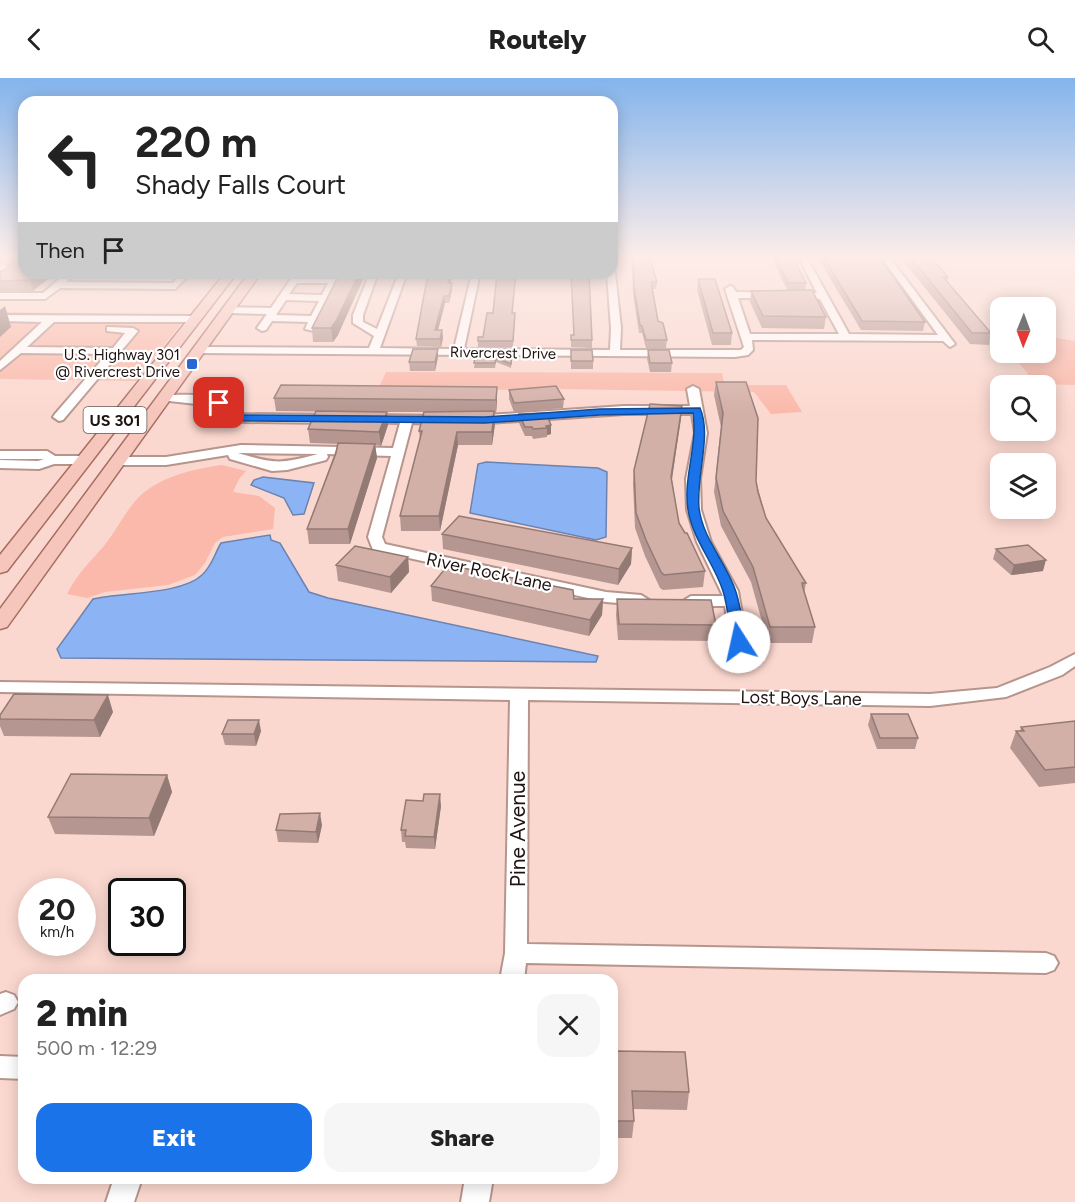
<!DOCTYPE html>
<meta charset="utf-8">
<style>
:root{--surface:#fff;--page:#f6f6f6;--text:#222;--muted:#767676;--accent:#1a73e8}
body{margin:0;font-family:Figtree,sans-serif;background:var(--page);color:var(--text);height:100vh;display:flex;flex-direction:column;font-size:22px;white-space:nowrap}
*{box-sizing:border-box;margin:0}
p{font-size:20px;color:var(--muted)}
.icon{flex:none;width:33px;height:33px;fill:none;stroke:currentColor;stroke-width:2;stroke-linecap:round;stroke-linejoin:round}
.map{position:relative;flex:1;overflow:hidden}
.side{position:absolute;left:18px;top:896px;width:600px;height:210px;display:flex;flex-direction:column;background:var(--surface);border-radius:18px;box-shadow:0 3px 15px #0003}
.side>*{flex:none}
.banner{position:absolute;left:18px;top:18px;width:600px;height:183px;border-radius:18px;box-shadow:0 3px 15px #0003;background:#fff;color:var(--text);overflow:hidden}
.needle{width:39px;rotate:181deg}
.buttons{position:absolute;left:990px;top:219px;display:grid;gap:12px}
.buttons a{display:grid;place-items:center;width:66px;height:66px;border-radius:12px;background:var(--surface);box-shadow:0 3px 15px #0003;font-size:30px}
.speed{position:absolute;left:18px;top:800px;display:flex;gap:12px;font-size:30px;font-weight:700;text-align:center}
.speed>*{display:grid;place-content:center;width:78px;height:78px;border-radius:50%;background:var(--surface);box-shadow:0 3px 15px #0003;line-height:1}
.speed small{font-size:15px;font-weight:400}
.speed .limit{border:3px solid #111;border-radius:9px;background:#fff;color:#111}
.pin{position:absolute;display:grid;place-items:center;width:51px;height:51px;color:#fff;margin:-26px;border-radius:12px;box-shadow:0 3px 9px #0006}
.me{position:absolute;width:66px;margin:-33px;rotate:350deg;stroke-linejoin:round;filter:drop-shadow(0 0 4px #0008)}
.turn{display:flex;align-items:center;gap:21px;height:126px;padding:0 18px;font-size:27px}
.turn .icon{width:78px;height:78px;stroke-width:2.5}
.turn b{display:block;font-size:42px;line-height:51px}
.then{display:flex;align-items:center;height:57px;padding:0 18px;background:#0003;gap:12px;font-size:22px}
.round{display:grid;place-items:center;flex:none;width:63px;height:63px;border-radius:18px;background:var(--page)}
.summary{display:flex;align-items:center;justify-content:space-between;height:102px;padding:0 18px}
h1{font-size:36px;font-weight:800;line-height:45px}
.primary-button{display:flex;gap:12px;margin-top:auto;padding:12px 18px}
.primary-button a{flex:1;height:69px;border-radius:18px;background:var(--accent);color:#fff;font-size:24px;font-weight:800;line-height:69px;text-align:center}
.primary-button a+a{background:var(--page);color:var(--text)}
header{display:flex;justify-content:space-between;align-items:center;height:78px;padding:0 18px;background:var(--surface);font-size:27px;font-weight:800}
.map>svg:first-child{display:block}
.green{fill:#fab9aa}
.water{fill:#8cb3f4;stroke:#6b83b0;stroke-width:1.5}
.lines{fill:none;stroke-linecap:round;stroke-linejoin:round}
.minor-casing{stroke:#b6958d;stroke-width:4}
.major-casing{stroke:#a66e61;stroke-width:3}
.minor{fill:#fff;fill-rule:evenodd}
.major{fill:#f6c5bb;fill-rule:evenodd}
.wall{fill:#b59690}
.shaded-wall{fill:#937a75}
.building{fill:#d2afa7;stroke:#937a75;stroke-width:1.5}
.route{fill:#1a73e8;stroke:#114b97;stroke-width:1.5}
.poi-dot{fill:#2967d4;stroke:#fff;stroke-width:2}
.labels{text-anchor:middle;stroke-width:4.5;stroke-linejoin:round;paint-order:stroke}
.far-street-label{font-size:15px;fill:#1e1310;stroke:#fff}
.far-poi-label{font-size:15px;fill:#1e1310;stroke:#fff;text-anchor:end}
.shield{fill:#fff;stroke:#625a58;stroke-width:1.5}
.shield-label{font-size:16px;font-weight:bold;fill:#1e1310}
.street-label{font-size:18px;fill:#1e1310;stroke:#fff}
.near-street-label{font-size:21px;fill:#1e1310;stroke:#fff}
</style>
<header><svg class="icon" aria-label="back" viewBox="0 0 24 24"><path d="M15 5l-7 7 7 7"/></svg>Routely<svg class="icon" aria-label="search" viewBox="0 0 24 24"><circle cx="10" cy="10" r="6"/><path d="M15 15l6 6"/></svg></header>
<div class="map">
<svg width="1075" height="1124" viewBox="0 0 1075 1124">
<rect width="100%" height="100%" fill="#fbd8cf"/>
<path class="green" d="M0 234 188 237 136 303 0 301Z
M1046 258 1075 263V307L1036 306 1011 275 1046 274Z
M386 294 722 295 724 304 728 307H786L802 334 771 336 754 314 558 311 377 313Z
M222 387 246 393 239 401 233 414 259 418 275 430 273 451 223 459 215 465 205 485 195 497 168 507 105 514 87 520 67 516C78 495 89 485 104 468 116 453 124 436 136 422 157 399 193 391 222 387Z"/>
<path class="water" d="M486 384 598 390 607 394 606 459 596 462 470 435 478 386Z
M263 399 314 405 304 436 293 437 284 420 251 407 254 402Z
M270 457 271 462 280 465 309 514 328 520 598 578 596 584 61 580 57 571 93 521C121 514 181 517 202 497 212 488 214 477 221 465Z"/>
<g class="lines">
<g class="minor-casing">
<path id="minor" d="M799 180H807L849 256 938 257 882 180H890L955 266 950 269 943 263 752 262 753 272 748 277 735 279 199 275 194 272 199 269 369 270 374 258 353 245V237L370 195H378L363 237V244L377 251 399 195H407L380 270 454 271 472 195H480L464 271 610 272 611 250 607 195H612V193L615 195 621 250 620 272H741L744 269 725 211 730 208 733 209 736 214 817 215ZM738 220 820 221 839 256H750Z
M0 186 12 189 14 194 0 204V197L5 193 0 192Z
M66 195H75L66 204 173 205 182 195H191L175 211 60 210 45 221H0V215H43Z
M295 195H303L301 199H330L333 195H341L314 253 305 251 308 244 272 243 266 252 262 253 257 250 267 236 228 235 223 232 228 229 271 230ZM297 205H328L322 217 289 216ZM286 222 319 223 311 238 276 237Z
M0 237 194 238 199 241 194 244H54L27 269 113 270 125 255 107 253V249L133 250 138 253 63 342 59 343 53 339 55 336 107 276 21 275 0 292V283L42 244 0 243Z
M693 308 699 311 707 355 700 401 701 432 711 464 738 513 747 564 739 569 731 564 725 528H691L683 523 691 518H723L697 464 687 432 686 401 695 355 692 336H624L473 346 467 342 473 338 624 328H690L687 311Z
M164 317C182 317 204 315 221 322 231 326 230 334 244 336L334 337 340 341 334 345 244 344 225 340 215 328 160 322V318Z
M365 337 445 338 451 342 445 346 412 345 382 459 385 466 606 514 641 517 649 522 641 527 606 524 373 472 368 459 391 378 327 376 328 379 326 382 287 392 272 393 230 381 228 377 166 387H118L112 383 118 379H166L241 367 393 370 400 345 361 344V338ZM238 375H241L318 376C280 386 276 386 238 375Z
M0 373H47L55 378H84L90 382 84 386H54L39 391 0 390V382L38 383 44 381H0Z
M1075 576V588L1062 597 1006 619 930 628 528 622 527 866 1046 875 1054 878 1058 885 1054 892 1046 895 526 885 524 902H500L505 875 510 622 0 614V604L930 616 997 610 1050 589Z
M6 914 14 917 18 924 14 931 0 937V916Z
M0 978 24 979V1001L0 1000Z
M114 1100H142L134 1124H106Z
M465 1100H493L489 1124H461Z"/>
</g>
<g class="major-casing">
<path id="major" d="M225 195H237L7 493 0 495V477Z
M249 195H261L7 549 0 551V531Z"/>
</g>
<use href="#minor" class="minor"/>
<use href="#major" class="major"/>
</g>
<path class="wall" d="M0 180H24V195H55L33 213 0 214V195L13 185 0 184Z
M632 180H650L657 204 656 211H652L658 243 667 262 666 270H646L642 255H639L633 216Z
M772 180H793L806 205 805 212 826 239 824 251 762 250 750 224 751 213 787 212Z
M818 180H880L925 244 923 253 861 252Z
M901 180H932L948 199 947 204 991 255 989 267 970 266Z
M340 195 338 257 333 264H313L312 250Z
M430 195H453L450 205 452 212 449 225H445L438 252H442L443 260 441 269 417 268 416 261Z
M698 201 732 255 731 267H712L697 212Z
M512 235H515L513 269H478V263L483 259Z
M571 257 592 262V270L571 269Z
M438 271V279L435 293H410L409 284Z
M571 272 593 283V291H571Z
M648 272 672 285 671 294H650L647 281Z
M476 275 512 280 511 290 496 284 495 290H474Z
M716 304 756 403 766 440 806 505 804 515 815 549 812 565H768L751 504 721 448 714 414 721 349 714 317Z
M509 312 564 321 563 330 514 334 509 321Z
M274 320 497 322 496 335H494L495 346 492 367H458L440 453H401L400 438 420 361 419 353 423 334H387L388 347 381 368 375 367 377 380 350 466H309L307 451 338 366 310 365 308 351 349 334 276 333Z
M682 328 672 402 679 445 705 493 703 509 663 512 660 510 645 478 635 450 633 406 634 392Z
M546 335 551 356 547 357V359L533 361 532 358H525L519 345V336Z
M442 456 632 470 631 486 618 507 443 471Z
M996 471 1043 493 1011 497 993 481Z
M408 479 409 494 391 515 338 503 336 487Z
M431 508 574 521H603L602 537 589 558 432 523Z
M617 521 716 547 714 563 618 562 616 537Z
M113 634 100 659 4 658 0 648V637Z
M871 636 918 660 915 671H877L868 647Z
M1075 643V705L1039 709 1010 670 1016 653H1020L1021 649Z
M261 653 256 668 225 667 222 656Z
M167 697 172 714 154 758 55 756 48 739Z
M441 728 435 771 406 770 405 764H402L401 752Z
M322 747 318 765 278 764 276 752Z
M612 973 689 1014 687 1032 633 1031 634 1043 632 1060H612Z"/>
<path class="shaded-wall" d="M39 195H55L33 213 30 202Z
M359 195H366L338 257 333 264 331 250Z
M451 195H453L449 212 448 205Z
M452 205V212L449 225V218Z
M444 218 445 225 436 260 435 252Z
M5 228 11 249 0 259V232Z
M442 252 443 260 441 269 440 261Z
M438 271V279L435 293V284Z
M497 309V322L496 335V322Z
M682 328 681 341 670 413 671 399Z
M494 333 495 346 492 367V354Z
M387 334 388 347 381 368 379 354Z
M551 347V356L547 357V350L546 348Z
M457 354 458 367 440 453 439 438Z
M375 366 377 380 350 466 348 451Z
M632 470 631 486 618 507 619 491Z
M408 479 409 494 391 515 390 499Z
M1046 482 1043 493 1011 497 1014 487Z
M603 521 602 537 589 558 590 542Z
M108 617 113 634 100 659 94 642Z
M259 642 261 653 256 668 254 656Z
M167 697 172 714 154 758 149 740Z
M440 716 441 728 435 771 434 759Z
M320 735 322 747 318 765 316 754Z"/>
<path class="building" d="M19 180H24V195H39L30 202 0 203V195Z
M633 180H650L657 204H651L658 243 663 245 667 262H646L642 248 640 247 634 209Z
M776 180H793L806 205H788Z
M824 180H880L925 244 862 243Z
M911 180H932L948 199H943L991 255H972Z
M340 195H359L336 243 331 250H312Z
M430 195H451L448 205H452L449 218H444L435 252H442L440 261H416L426 206Z
M497 195H516L512 235H515L513 263H478V259H483L487 235H493Z
M571 195H589L592 262H571V257H574Z
M698 201H715L732 255H713Z
M812 212 826 239 763 238 751 213Z
M413 271H438L435 284H409Z
M571 272H592L593 283H571Z
M648 272H669L672 285H650Z
M476 275H512L511 286 496 280 495 285H474Z
M716 304H746L758 340 756 403 758 414 766 440 806 505H802L803 510 815 549H770L753 489 723 433 716 400 723 335Z
M281 307 497 309 496 322 274 320Z
M556 308 564 321 514 325 509 312Z
M650 326 682 328 671 399 679 445 685 455H687L705 493 664 497 661 494 646 462 636 435 634 392Z
M316 333 387 334 379 354 308 351Z
M494 333 492 354H457L439 438H400L422 353H419L424 334Z
M546 335 551 347 546 348 547 350 533 351 532 349H525L519 336Z
M338 365 375 366 348 451H307L336 375Z
M459 438 632 470 619 491 442 456Z
M1028 467 1046 482 1014 487 996 471Z
M355 468 408 479 390 499 336 487Z
M448 487 573 512 574 521H603L590 542 431 508Z
M617 521 711 522 716 547 619 546Z
M14 616 108 617 94 642 0 641V637Z
M871 636H908L918 660H880Z
M228 642H259L254 656H222Z
M1075 643V689L1045 692 1016 653H1024L1021 649Z
M71 696 167 697 149 740 48 739Z
M424 716H440L434 759 405 758 406 752H401L406 722 423 723Z
M320 735 316 754 276 752 280 736Z
M612 973 685 974 689 1014 632 1013 634 1043H612Z"/>
<linearGradient id="sky" x2="0" y2="1"><stop stop-color="#83b4ed"/><stop offset="0.53" stop-color="#fdede9"/><stop offset="1" stop-color="#fdede9" stop-opacity="0"/></linearGradient>
<rect width="1075" height="337" fill="url(#sky)"/>
<path class="route" d="M215 323H222L232 334 244 337 485 339 600 331 700 330C712 357 696 397 699 430 703 462 727 485 736 514 741 530 743 547 746 564L739 568 732 564C729 547 728 529 723 513 714 485 693 462 688 432 683 398 698 369 693 335L600 337 485 345 244 343 225 339 214 325Z"/>
<rect class="poi-dot" x="186" y="280" width="12" height="12" rx="3"/>
<g class="labels">
<g class="far-street-label">
<text transform="translate(503 275) rotate(1)" y="5">Rivercrest Drive</text>
</g>
<g class="far-poi-label">
<text x="180" y="282">U.S. Highway 301<tspan x="180" dy="17">@ Rivercrest Drive</tspan></text>
</g>
<rect class="shield" x="83.5" y="329" width="63" height="26" rx="4.5"/>
<g class="shield-label">
<text x="115" y="348">US 301</text>
</g>
<g class="street-label">
<text transform="translate(489 494) rotate(12)" y="6">River Rock Lane</text>
<text transform="translate(801 620) rotate(1)" y="6">Lost Boys Lane</text>
</g>
<g class="near-street-label">
<text transform="translate(518 751) rotate(-90)" y="7">Pine Avenue</text>
</g>
</g>
</svg>
<div class="buttons">
<a><svg class="needle" viewBox="-14 -14 28 28"><path d="M0-13l5 13h-10z" fill="#e53935"/><path d="M0 13l5-13h-10z" fill="#767676"/></svg></a>
<a><svg class="icon" aria-label="search" viewBox="0 0 24 24"><circle cx="10" cy="10" r="6"/><path d="M15 15l6 6"/></svg></a>
<a><svg class="icon" aria-label="layers" viewBox="0 0 24 24"><path d="M12 4l9 5-9 5-9-5zM3 14l9 5 9-5"/></svg></a>
</div>
<div class="speed"><div>20<small>km/h</small></div><div class="limit">30</div></div>
<div class="pin" style="left:219px;top:325px;background:#d93025"><svg class="icon" aria-label="arrive" viewBox="0 0 24 24"><path d="M6 21V4h12l-3 4 3 4H6"/></svg></div>
<svg class="me" style="left:739px;top:564px" viewBox="-20 -20 40 40"><circle r="19" fill="#fff"/><path d="M0-13L10 11 0 6-10 11z" fill="#1a73e8"/></svg>
<div class="banner">
<div class="turn"><svg class="icon" aria-label="left" viewBox="0 0 24 24"><path d="M17 20v-9H6M10 6l-5 5 5 5"/></svg><div><b>220 m</b>Shady Falls Court</div></div>
<div class="then">Then<svg class="icon" aria-label="arrive" viewBox="0 0 24 24"><path d="M6 21V4h12l-3 4 3 4H6"/></svg></div>
</div>
<section class="side">
<div class="summary"><div><h1>2 min</h1><p>500 m · 12:29</p></div><a class="round"><svg class="icon" aria-label="close" viewBox="0 0 24 24"><path d="M6 6l12 12M18 6L6 18"/></svg></a></div>
<div class="primary-button"><a>Exit</a><a>Share</a></div>
</section>
</div>
